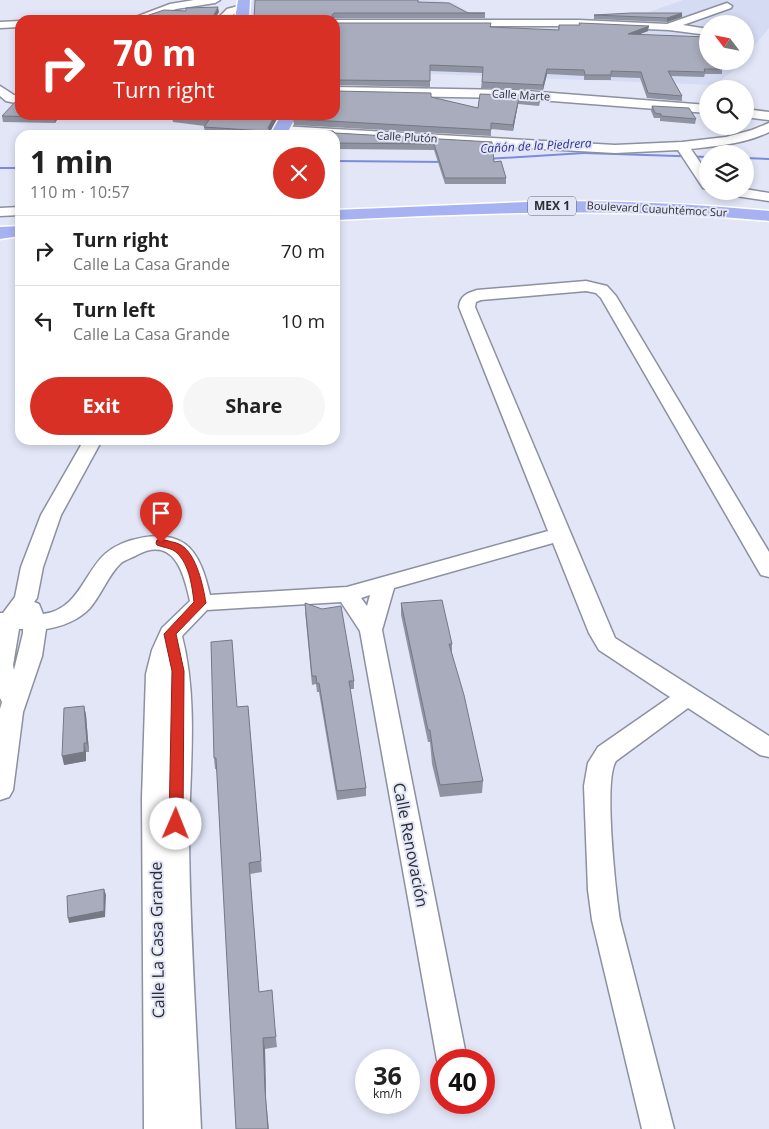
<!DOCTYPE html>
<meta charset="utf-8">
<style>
:root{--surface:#fff;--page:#f6f6f6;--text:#222;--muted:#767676;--line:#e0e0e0;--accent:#d93025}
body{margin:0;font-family:"Open Sans",sans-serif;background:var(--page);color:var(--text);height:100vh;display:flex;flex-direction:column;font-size:19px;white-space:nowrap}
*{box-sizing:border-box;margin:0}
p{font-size:16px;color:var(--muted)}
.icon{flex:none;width:28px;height:28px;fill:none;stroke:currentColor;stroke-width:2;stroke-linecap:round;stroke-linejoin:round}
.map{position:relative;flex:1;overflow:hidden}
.side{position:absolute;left:15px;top:130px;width:325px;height:315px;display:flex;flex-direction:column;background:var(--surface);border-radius:15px;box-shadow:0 2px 8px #0003}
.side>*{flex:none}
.top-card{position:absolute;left:15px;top:15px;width:325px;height:105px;border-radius:15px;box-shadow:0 2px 8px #0003;background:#d93025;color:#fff;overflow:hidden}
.needle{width:32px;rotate:302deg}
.controls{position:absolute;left:699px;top:15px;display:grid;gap:10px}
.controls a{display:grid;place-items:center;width:55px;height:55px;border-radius:50%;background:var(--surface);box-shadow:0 2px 8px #0003;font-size:25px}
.speed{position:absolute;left:355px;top:1049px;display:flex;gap:10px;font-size:25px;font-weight:700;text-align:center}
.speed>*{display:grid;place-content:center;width:65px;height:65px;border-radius:50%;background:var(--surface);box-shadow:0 2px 8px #0003;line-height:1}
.speed small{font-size:12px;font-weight:400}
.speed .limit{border:8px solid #d22;background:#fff;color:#111}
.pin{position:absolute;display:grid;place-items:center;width:42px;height:42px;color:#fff;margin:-51px -21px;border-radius:50% 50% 50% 0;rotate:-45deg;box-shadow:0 0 5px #0007}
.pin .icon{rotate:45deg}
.me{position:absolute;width:55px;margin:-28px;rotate:1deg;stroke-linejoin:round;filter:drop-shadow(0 0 4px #0008)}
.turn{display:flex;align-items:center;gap:18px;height:105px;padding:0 15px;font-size:22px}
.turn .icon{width:65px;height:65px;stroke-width:2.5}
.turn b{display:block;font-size:35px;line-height:42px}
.round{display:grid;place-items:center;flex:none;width:52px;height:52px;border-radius:26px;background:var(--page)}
.summary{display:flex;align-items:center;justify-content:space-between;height:85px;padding:0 15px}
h1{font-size:30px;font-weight:700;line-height:38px}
.primary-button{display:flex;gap:10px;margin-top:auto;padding:10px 15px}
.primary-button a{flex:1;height:58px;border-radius:30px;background:var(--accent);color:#fff;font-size:20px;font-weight:700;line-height:58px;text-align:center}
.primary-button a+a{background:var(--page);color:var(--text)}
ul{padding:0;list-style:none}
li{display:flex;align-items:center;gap:15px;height:70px;padding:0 15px;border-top:1px solid var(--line)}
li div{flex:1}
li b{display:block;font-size:19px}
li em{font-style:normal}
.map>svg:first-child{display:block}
.built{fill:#d5dbf3}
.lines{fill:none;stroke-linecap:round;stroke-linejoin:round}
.stream{fill:#7b8be1;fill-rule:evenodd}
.minor-casing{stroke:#8c909f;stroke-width:3}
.major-casing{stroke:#fff;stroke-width:3}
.minor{fill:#fff;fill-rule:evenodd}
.major{fill:#a7b2f3;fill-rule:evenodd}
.wall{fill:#9094a2}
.shaded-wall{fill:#767884}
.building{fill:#a8acbc;stroke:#767884}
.route{fill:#d93025;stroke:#8d1f18}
.labels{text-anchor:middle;stroke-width:4;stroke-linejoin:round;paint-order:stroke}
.far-street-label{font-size:11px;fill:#2b2d33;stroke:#e2e6f7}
.far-water-label{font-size:12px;font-style:italic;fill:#2d3194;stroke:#e2e6f7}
.shield{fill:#e2e6f7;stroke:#62646e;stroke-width:1}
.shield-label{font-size:12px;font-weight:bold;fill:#2b2d33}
.near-street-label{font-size:16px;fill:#2b2d33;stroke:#e2e6f7}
</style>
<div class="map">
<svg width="769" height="1129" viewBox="0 0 769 1129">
<rect width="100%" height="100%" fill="#e2e6f7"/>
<path class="built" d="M252 0H436L454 3 478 18 569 21 640 15 683 0H769V28L745 57V24H708V61H741L733 71 715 85 380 72 335 20H248Z"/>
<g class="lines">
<path class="stream" d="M584 152 708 156V158L584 154 486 160 484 159 486 158Z
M745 157 769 158V160L745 159Z
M335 160 445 161 447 162 445 163 335 162Z
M0 167H20V169H0Z"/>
<g class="minor-casing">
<path id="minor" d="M194 0H220L215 3 176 9 147 20H74L79 17 133 18 170 4Z
M727 3 732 6 731 8 683 25 708 29V35L669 30 579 26H335L334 20H579L667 24Z
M242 5 247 8 246 10 235 13 227 20H216L227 9Z
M20 21V27L0 28V22Z
M728 61H740V62L734 65 730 64Z
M0 86 14 95 20 96V104L6 101 0 96Z
M335 87 513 90 708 105V113L513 98 335 95Z
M745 109 769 112V120L745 117Z
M769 123V132C745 144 717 146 691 149L708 174V189L703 188 678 150 615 153 335 137V135L281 134 275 130 281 126 615 145 682 142 726 137 752 130Z
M745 189 769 193V201L729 195 722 191H745Z
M20 207V215L0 216V208Z
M586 281 607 286 616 296 769 552V577L761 575 758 570 601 298 596 293 586 291 481 300 476 302 475 307 615 638 769 736V757L760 755 688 708 616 761C603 780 616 893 620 920L674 1129H642L592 920 588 890 584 786 588 763 598 747 670 697 599 650 589 633 553 543 394 588 382 630 467 1060H441V1070L437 1060 360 631 341 602 207 610 182 636C199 702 189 774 189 841 190 937 197 1033 201 1129H144L142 798 146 674 152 650 162 628 190 601C184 573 174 535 137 555 132 558 124 560 120 564 108 576 101 595 90 608 79 620 61 627 46 629L42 656 23 712 13 790 9 797 0 800V709L2 702 0 698V613H3L15 597 21 567 41 515 84 440H102L61 515 43 567 37 598 34 602 39 604 43 614C78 610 84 573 105 554 123 538 164 529 185 544 200 555 206 578 210 595L347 587 548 531 459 307C460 296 467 293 477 290ZM370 595 367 606 361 598ZM19 629H23V633L14 670 13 665Z"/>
</g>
<g class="major-casing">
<path id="major" d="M238 0H250L249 20H235Z
M281 115H297L286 135H270Z
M552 201C625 201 697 204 769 211V221C624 207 480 213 335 220V210Z
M20 226V236L0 239V227Z"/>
</g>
<use href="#minor" class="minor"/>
<use href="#major" class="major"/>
</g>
<path class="wall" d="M418 2 468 13H485V18H334L333 19 254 20Z
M594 15 682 17 667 22 594 19Z
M335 23 558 30 559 25 648 31 640 34 722 69V74H705L704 77 671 76 682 96V101L647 98 640 78 611 77V80H584V76L547 74 543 90 481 88 483 73 430 71V87L335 85Z
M480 94 540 96V102L539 106 518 104 513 131 491 129V136L294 125 293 119 431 97 478 108Z
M652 106 696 119 695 124 660 121V118H654L651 111Z
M60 115 55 123 3 122 2 116Z
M279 115 270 131 335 133 492 142 494 162 506 178V184H445L434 150 335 149V135H235L205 133 204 127 205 126 173 122 172 117Z
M401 603 452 644V653L483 781 482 793 440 797 432 764 430 742H428L401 615Z
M305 611 354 681V689H350L366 788V796L337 800 319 692H317L316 684 312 685Z
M84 706 86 715 89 752H86V761L64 765Z
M248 706 262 872 250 874 259 992 276 1038 277 1047 265 1049 266 1100 269 1129H236L217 769H215L214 758 238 707Z"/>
<path class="shaded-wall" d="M218 7 219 12 216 17V20H215L214 15Z
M682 13V17L667 22V18Z
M649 26 648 31 627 39 628 34Z
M547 69V74L543 90V85Z
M519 98 518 104 513 131V125Z
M55 115H60L55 123 54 117Z
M275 115H279L270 132 268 128Z
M84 706 86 715 89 752 87 743Z
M84 743 86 752V761L64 765 62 756Z
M104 889 106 895 105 917 69 923 68 918Z
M263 1038 265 1049 266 1100 269 1129 265 1090Z"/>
<path class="building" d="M255 0H418V2L449 3 468 13H485H334L332 15 334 20H254Z
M218 7 214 15 216 17 215 20H139L143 17 164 10 186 11V8Z
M631 13H682L667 18 594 15Z
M335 23H491L490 27 559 30V25H580L579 23 649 26 628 34 708 37V61H720L722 69H704L705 72 668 71 682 96 648 93 641 72 611 71V75H585L584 70 547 69 543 85 482 82 483 67 430 65V81L335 80Z
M335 91 431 93V97L478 108 480 94 540 96V100L519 98 513 125 491 123V130L293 119 296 115H335Z
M17 100H20V115H55L54 117 2 116Z
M652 106 689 108 696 119 661 116V114L655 113Z
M173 115H275L268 128 270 131H333L335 133 492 142 494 162 501 161 506 178H445L434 144 335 143V135H324L204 127 209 120 172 117Z
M442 600 452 644H449L464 695 483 781 440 785 433 752 430 730H428L401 603Z
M305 603 322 609 341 606 354 681H349L366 788 337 791 319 683 317 684 316 676H312Z
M232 640 237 707 248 706 261 861 249 863 259 992 272 990 275 1028 276 1037 263 1038 265 1090 268 1129H236L216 758H214L211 642Z
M84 706 87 743H84V752L62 756 64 708Z
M104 889V911L68 918 67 896Z"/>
<path class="route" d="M161 539C167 541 176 542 181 545 197 555 203 586 206 603L176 634 184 671 183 824 181 828 176 829 171 828 169 824 172 671 164 634 194 602C192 586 189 560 173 550 169 548 162 547 157 545L156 543 157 540Z"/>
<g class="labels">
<g class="far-street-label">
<text transform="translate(521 95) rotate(3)" y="4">Calle Marte</text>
<text transform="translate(407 137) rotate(3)" y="4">Calle Plutón</text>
<text transform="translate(657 209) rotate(3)" y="4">Boulevard Cuauhtémoc Sur</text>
</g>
<g class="far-water-label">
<text transform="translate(536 146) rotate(-3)" y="4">Cañón de la Piedrera</text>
</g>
<rect class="shield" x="528" y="196.5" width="48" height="19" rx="4"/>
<g class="shield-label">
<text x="552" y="210">MEX 1</text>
</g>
<g class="near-street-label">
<text transform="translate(411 845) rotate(79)" y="6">Calle Renovación</text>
<text transform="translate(157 940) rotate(-91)" y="6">Calle La Casa Grande</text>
</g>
</g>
</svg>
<div class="controls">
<a><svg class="needle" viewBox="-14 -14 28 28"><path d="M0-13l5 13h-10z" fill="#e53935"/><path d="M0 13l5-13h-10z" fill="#767676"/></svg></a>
<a><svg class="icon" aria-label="search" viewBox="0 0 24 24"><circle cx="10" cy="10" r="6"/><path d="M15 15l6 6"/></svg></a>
<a><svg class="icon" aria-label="layers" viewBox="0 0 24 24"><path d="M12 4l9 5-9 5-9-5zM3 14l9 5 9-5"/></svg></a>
</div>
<div class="speed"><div>36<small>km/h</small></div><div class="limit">40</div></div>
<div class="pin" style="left:161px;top:543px;background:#d93025"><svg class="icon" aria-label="arrive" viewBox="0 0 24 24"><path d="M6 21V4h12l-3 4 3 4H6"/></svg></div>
<svg class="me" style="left:176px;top:824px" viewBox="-20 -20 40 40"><circle r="19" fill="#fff"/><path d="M0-13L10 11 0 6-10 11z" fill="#d93025"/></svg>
<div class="top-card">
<div class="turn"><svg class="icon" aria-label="right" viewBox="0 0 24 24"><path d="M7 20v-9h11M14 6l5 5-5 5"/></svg><div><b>70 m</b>Turn right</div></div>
</div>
<section class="side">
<div class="summary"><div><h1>1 min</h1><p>110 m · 10:57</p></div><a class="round" style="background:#d93025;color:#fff"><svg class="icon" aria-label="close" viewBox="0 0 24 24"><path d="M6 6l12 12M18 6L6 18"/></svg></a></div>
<ul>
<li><svg class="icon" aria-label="right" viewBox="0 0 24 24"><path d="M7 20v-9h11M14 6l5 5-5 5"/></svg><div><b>Turn right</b><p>Calle La Casa Grande</p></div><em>70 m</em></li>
<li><svg class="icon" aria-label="left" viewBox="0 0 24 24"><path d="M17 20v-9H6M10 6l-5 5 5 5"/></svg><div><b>Turn left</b><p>Calle La Casa Grande</p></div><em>10 m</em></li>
</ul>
<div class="primary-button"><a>Exit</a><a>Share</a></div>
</section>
</div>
